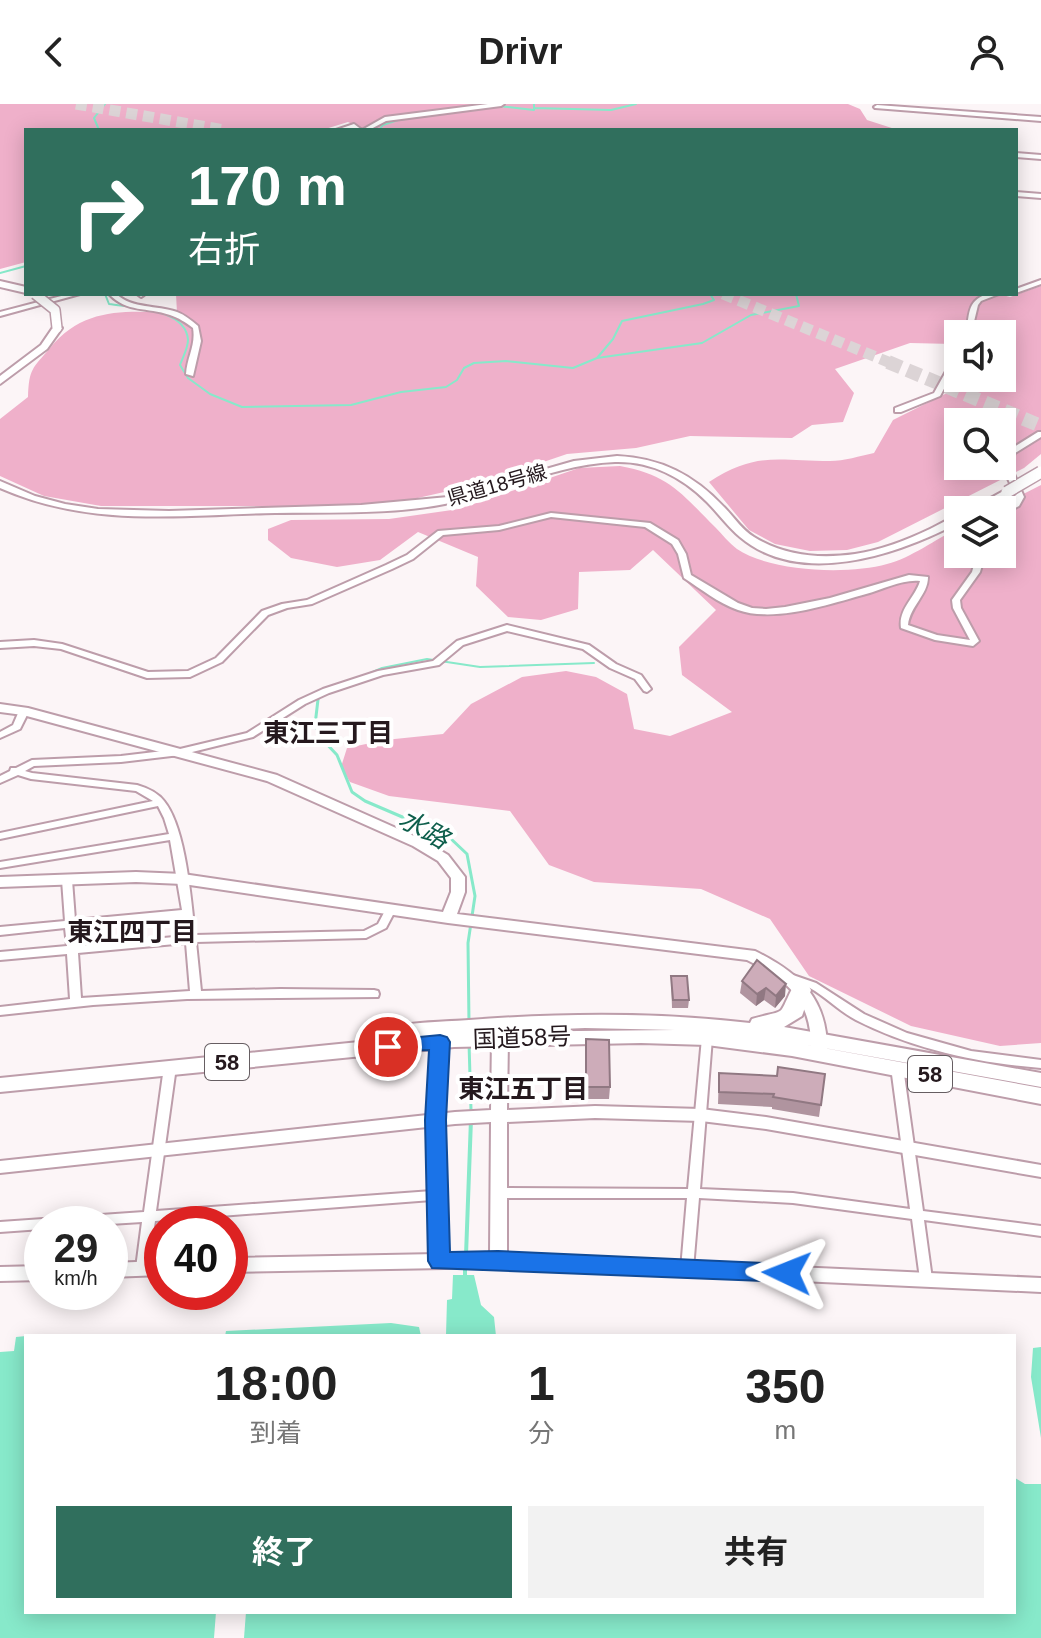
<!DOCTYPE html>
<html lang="ja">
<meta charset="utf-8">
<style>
:root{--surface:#fff;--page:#f2f2f2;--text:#222;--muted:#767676;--accent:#306f5d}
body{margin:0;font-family:Arial,"Noto Sans JP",sans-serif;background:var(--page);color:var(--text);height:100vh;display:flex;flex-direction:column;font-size:30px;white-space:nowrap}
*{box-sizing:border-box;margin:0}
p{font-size:26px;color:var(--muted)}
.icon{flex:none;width:44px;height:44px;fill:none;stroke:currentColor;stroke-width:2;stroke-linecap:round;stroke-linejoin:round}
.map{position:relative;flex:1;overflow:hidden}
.drawer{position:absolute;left:24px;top:1230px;width:992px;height:280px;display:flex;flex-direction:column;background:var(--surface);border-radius:0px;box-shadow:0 4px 20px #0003}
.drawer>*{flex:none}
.hud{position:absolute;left:24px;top:24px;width:994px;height:168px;border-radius:0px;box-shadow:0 4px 20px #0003;background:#306f5d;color:#fff;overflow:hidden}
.controls{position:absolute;left:944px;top:216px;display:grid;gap:16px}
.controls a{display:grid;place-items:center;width:72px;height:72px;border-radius:0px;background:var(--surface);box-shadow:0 4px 20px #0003;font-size:40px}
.speed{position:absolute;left:24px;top:1102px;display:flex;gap:16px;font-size:40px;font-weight:700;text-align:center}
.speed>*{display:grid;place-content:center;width:104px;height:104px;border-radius:50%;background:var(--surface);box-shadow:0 4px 20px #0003;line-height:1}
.speed small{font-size:20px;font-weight:400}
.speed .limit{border:12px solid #d22;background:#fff;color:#111}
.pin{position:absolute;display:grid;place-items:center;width:68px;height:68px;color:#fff;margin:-34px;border:4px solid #fff;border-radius:50%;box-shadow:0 2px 8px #0007}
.me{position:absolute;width:88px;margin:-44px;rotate:272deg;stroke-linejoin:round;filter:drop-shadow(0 0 6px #0008)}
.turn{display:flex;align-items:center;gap:28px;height:168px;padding:0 32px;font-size:36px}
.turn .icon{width:104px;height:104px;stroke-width:2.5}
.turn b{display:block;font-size:56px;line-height:68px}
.eta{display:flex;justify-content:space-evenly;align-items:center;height:136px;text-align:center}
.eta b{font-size:48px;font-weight:700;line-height:56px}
.primary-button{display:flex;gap:16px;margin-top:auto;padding:16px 32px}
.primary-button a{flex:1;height:92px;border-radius:0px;background:var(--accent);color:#fff;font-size:32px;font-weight:700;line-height:92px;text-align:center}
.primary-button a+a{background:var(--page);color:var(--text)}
header{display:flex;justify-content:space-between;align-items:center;height:104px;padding:0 32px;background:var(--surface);font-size:36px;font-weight:700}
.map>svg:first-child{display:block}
.green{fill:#efb0ca;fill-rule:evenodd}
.water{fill:#87e9ca}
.pier{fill:#fcf5f7}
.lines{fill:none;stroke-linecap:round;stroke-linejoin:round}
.stream-far2{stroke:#87e9ca;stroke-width:2}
.stream-far1{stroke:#87e9ca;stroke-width:3}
.stream{stroke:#87e9ca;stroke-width:4}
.highway-tunnel-far1{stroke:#dcd4d6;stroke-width:11;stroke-dasharray:11 6;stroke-linecap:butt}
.highway-tunnel{stroke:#dcd4d6;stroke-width:14;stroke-dasharray:14 7;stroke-linecap:butt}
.street-casing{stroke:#bd9daa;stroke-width:4}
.secondary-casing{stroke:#bd9daa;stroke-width:4}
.highway-casing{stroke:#bd9daa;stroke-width:4}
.street{fill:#fff;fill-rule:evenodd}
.secondary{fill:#fff;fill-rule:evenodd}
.highway{fill:#fff;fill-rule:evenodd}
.secondary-bridge-far1-casing{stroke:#bd9daa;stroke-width:12;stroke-linecap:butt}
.secondary-bridge-casing{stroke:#bd9daa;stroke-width:14;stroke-linecap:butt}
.secondary-bridge-far1{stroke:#fff;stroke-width:9}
.secondary-bridge{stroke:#fff;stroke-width:11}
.wall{fill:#b0949f}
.shaded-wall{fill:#907882}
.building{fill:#cdacb9;stroke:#907882;stroke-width:2}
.route{fill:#1a73e8;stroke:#114b97;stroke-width:2}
.labels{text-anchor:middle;stroke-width:8;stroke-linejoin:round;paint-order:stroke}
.far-street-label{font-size:20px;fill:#25191e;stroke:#fff}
.shield{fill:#fff;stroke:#665e62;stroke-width:2}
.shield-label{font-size:22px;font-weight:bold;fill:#25191e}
.street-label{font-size:24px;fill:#25191e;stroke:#fff}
.neighbourhood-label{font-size:26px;font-weight:bold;fill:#25191e;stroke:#fff}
.water-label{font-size:26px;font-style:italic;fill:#0e5f4c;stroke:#fff}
</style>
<header><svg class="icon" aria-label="back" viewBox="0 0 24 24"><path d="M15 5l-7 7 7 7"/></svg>Drivr<svg class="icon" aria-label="person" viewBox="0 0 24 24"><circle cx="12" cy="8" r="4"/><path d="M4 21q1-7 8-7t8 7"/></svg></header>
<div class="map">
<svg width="1041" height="1534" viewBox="0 0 1041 1534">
<rect width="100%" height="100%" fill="#fcf5f7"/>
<path class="green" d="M0 0H848L860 5 867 16 898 26H365L348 18 322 26H26V158L0 165Z
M1041 182V350L1024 364 878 438 847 446 810 447 775 440 749 426 709 378C756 347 778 357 830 357 844 357 860 352 874 349L893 316 977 274H1002V230H958V245L953 240 910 239 835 265 854 289 843 318 812 321 792 334 690 332 636 344 567 350 475 381 409 396 350 402H101L44 392 0 372V315L28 293C29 265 32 265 50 244 84 202 127 207 177 209L176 190H999L1010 193ZM958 318H1002V362H958Z
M620 362C669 371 681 389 715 423 722 430 729 439 737 445 771 468 848 471 887 460 911 454 936 435 958 424V450H1002V406H992L1041 381V939L1000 942 911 922 809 872 770 815 701 785 594 778 549 761 510 707 389 692 350 678 341 663 347 644 385 636 443 630 471 600 522 573 566 567 596 573 627 590 634 625 670 632 732 608 682 571 679 543 716 506 653 446 630 466 579 468 578 505 541 516 508 513 476 482 478 453 418 428 380 456 337 463 291 454 268 436V425L291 416 389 415 459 405 579 364Z"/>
<path class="water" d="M453 1171H474L481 1201 494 1213 496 1232H225L226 1227 391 1219 419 1223 421 1232 446 1231 447 1196 452 1195Z
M26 1232V1508H1014V1369L1015 1374 1025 1380H1041V1534H0V1248L14 1247 16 1233Z
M1041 1243V1334L1031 1273 1033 1244Z"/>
<path class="pier" d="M216 1508H246L244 1534H214Z"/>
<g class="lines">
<path class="stream-far2" d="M534 4 611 6 636 0
M99 26 94 14 105 0
M379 26 383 21 398 16 498 2 534 6V0
M0 169 26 162
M105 190 109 200C132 204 186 204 188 236 188 244 183 253 180 261L188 274 210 290 242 303 351 301 401 288 446 283 457 276 464 264 474 259 506 257 573 264 597 254 702 239 751 211 799 202 796 190
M597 254 613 235 622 217 703 200 714 196 710 190
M361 573 382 564 427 555 480 563 594 559
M319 589 347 578"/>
<path class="stream-far1" d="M319 587 315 621 323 636 337 651 352 688 365 697 449 733 467 750 475 792 468 839 469 919
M469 939 471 1006"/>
<path class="stream" d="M466 1151 471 1015
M465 1163V1171"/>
<path class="highway-tunnel-far1" d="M76 0 224 26
M723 190 893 260"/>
<path class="highway-tunnel" d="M888 258 1041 322"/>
<g class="street-casing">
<path id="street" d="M488 0H504L501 2 386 17 369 26H362L385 13Z
M877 1 1041 13V17L875 4 874 3Z
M354 20 362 26H355L353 24 336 26Z
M1016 49 1041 51V55L1016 53Z
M1016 88 1041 90V94L1016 92Z
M1041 176V180L1016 189V185Z
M69 190H80L0 212V208Z
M109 190H116C133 205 156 201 177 208 185 211 191 216 198 222L201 237 193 272 186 270C187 253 196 241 193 224 185 218 179 214 170 211 147 203 127 209 109 190Z
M137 190H144V191L141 193Z
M987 190H999L981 197 978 201 971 230H965C971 211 965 198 987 190Z
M958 251V259L940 292 901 308H895V304L934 289 954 253Z
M1038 328H1041V333L1015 349 1010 361 1024 393 1019 402 1002 411 1001 406 1013 399 1016 393 1002 361 1009 346Z
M551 409 650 419 678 436 686 450 691 471 738 499 752 504 766 505 785 503 830 494 909 471 928 473C928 491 910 502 908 521L937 531 970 536 953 504 952 496 972 468 977 450H985L980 468 960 496 961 504 979 537 973 542 935 536 901 524C898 505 915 494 920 477 903 475 884 485 866 490 830 500 775 519 738 506 718 499 701 485 684 474L678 450 672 440 645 423 551 413 499 426 443 431 413 455 392 465 312 500 287 504 268 511 222 558 190 573 147 574 61 545 34 542 0 544V538L34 536 62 540 148 568 188 567 216 554 262 507 282 500 307 496 386 461 407 451 438 427 499 422Z
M507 521 589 541 616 560 641 571 651 585 647 588 644 587 635 575 610 564 583 545 507 527 463 541 439 561 383 571 329 589 305 600 253 633 180 651 121 658 34 662 25 667 32 669 137 681C147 684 157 688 164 697 186 724 191 796 195 831L364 827 378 820 387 803H395L396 805 386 824 366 834 196 838 201 887 280 885 374 886 378 887 379 890 378 893 187 895 93 901 0 911V903L70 895 67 850 0 856V848L67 842 65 824 0 831V823L65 817 62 776 63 774 67 773 72 776 75 816 182 806 170 736 0 764V758L169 730 164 714 158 702 0 735V729L153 697 136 687 31 675 18 671 0 679V672L10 667 11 664H16L32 656 121 652 180 645 247 629 299 596 323 585 378 567 433 557 457 537ZM183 813 185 832 77 842 76 823ZM186 839 190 887 81 894 78 849Z
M24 604 29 607 20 625 0 634V628L13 621 19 607Z
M790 870 816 879 864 910 907 929 971 947 1041 956V964C977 959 913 945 856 916 839 907 826 893 810 884 802 881 794 879 786 877L785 874 786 871Z
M707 930 711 931 712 934 700 1085 793 1089 910 1105 891 963 893 960H901L903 963 923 1107 1041 1122V1132L924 1116 932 1175 930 1179 926 1180 922 1179 920 1175 912 1115 793 1099 699 1094 693 1165 691 1169 687 1170 683 1169 681 1165 687 1094H498L494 1092 492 1089 494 1086 498 1084 688 1085 702 934 703 931Z
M440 934 444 935 445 938 442 1016 445 1157 443 1160 439 1162 435 1160 433 1157 432 1096 155 1117 148 1164 146 1168 142 1169 138 1168 136 1164 142 1118 110 1120H42V1125L0 1128V1118L144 1108 164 963 166 960H174L176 963 156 1107 432 1087 430 1016 435 938 436 935Z"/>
</g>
<g class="secondary-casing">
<path id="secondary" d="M0 177 26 183V189L0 183Z
M54 222 62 224 47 245 0 280V272L41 241Z
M617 352C661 354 694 371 724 403 734 413 742 426 754 433 785 452 820 455 855 450 881 446 907 436 930 425 940 420 948 415 958 412V419C897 451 800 484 740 433 728 423 718 409 707 398 682 373 651 357 615 358 558 360 505 387 450 399 393 411 333 408 275 409 179 411 91 424 0 384V377L35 392 65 400 98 405 169 407 361 401 448 393 574 357Z
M1007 385 1011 386V390L983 406H969Z
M0 600 28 604 277 671 423 736 448 751 465 773V788L457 810 755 847C799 869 827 894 827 945L824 949H814L811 945C812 897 788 876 747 856L448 819 183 780 136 778 0 783V773L136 768 183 770 443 808 451 788V774L438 757 413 742 267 677 23 611 0 608Z
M500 927 505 929 508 933 507 1006 595 1002 701 1005 766 1013 1041 1061V1073L766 1025 701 1017 595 1014 507 1018V1150L1041 1174V1188L498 1163 230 1168V1154L490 1149 491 1018 455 1020 0 1069V1057L455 1008 491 1006 492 933 495 929Z
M162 1157V1171L110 1173V1159Z
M42 1162V1176L0 1177V1163Z"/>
</g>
<g class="highway-casing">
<path id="highway" d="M801 879 808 881 811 886 802 912 784 923 1041 969V983L802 940 1041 984V1000L792 952 707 941 641 939 454 943 0 988V974L379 936 375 931 378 926C406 918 440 918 469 916 563 909 656 908 750 919L752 915C790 904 776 915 794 881ZM585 924 675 926 493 928Z"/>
</g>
<use href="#street" class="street"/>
<use href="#secondary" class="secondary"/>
<use href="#highway" class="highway"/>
<g class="secondary-bridge-far1-casing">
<path id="secondary-bridge-far1" d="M35 190 55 206 57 224"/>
</g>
<g class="secondary-bridge-casing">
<path id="secondary-bridge" d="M1007 388 1041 368"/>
</g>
<use href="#secondary-bridge-far1" class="secondary-bridge-far1"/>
<use href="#secondary-bridge" class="secondary-bridge"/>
</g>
<path class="wall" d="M757 856 785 892 775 904 764 896 756 902 740 889 742 877Z
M671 872 689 896 688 904H672Z
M586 935 610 983 609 995H586Z
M719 969 777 972 825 970 819 1013 772 1005V1003L718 1000Z"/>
<path class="shaded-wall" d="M786 880 785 892 775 904 776 892Z
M766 884 764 896 756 902 757 890Z"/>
<path class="building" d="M757 856 786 880 776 892 766 884 757 890 742 877Z
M671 872H687L689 896H673Z
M586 935 609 936 610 983H586Z
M778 963 825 970 821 1001 773 993 774 990 719 988V969L777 972Z"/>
<path class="route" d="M440 931 447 933 450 938 446 1016 450 1148 498 1147 787 1160 795 1162 798 1169 795 1175 787 1178 432 1164 428 1157 425 1016 429 946 381 948 378 943 381 938 388 936Z"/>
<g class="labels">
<g class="far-street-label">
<text transform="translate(497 381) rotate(-16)" y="7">県道18号線</text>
</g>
<g class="shield">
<rect x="205" y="940" width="44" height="36" rx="6"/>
<rect x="908" y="952" width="44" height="36" rx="6"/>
</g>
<g class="shield-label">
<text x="227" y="966">58</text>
<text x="930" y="978">58</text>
</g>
<g class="street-label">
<text transform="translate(522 934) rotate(-2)" y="8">国道58号</text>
</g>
<g class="neighbourhood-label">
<text x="328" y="638">東江三丁目</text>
<text x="132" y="837">東江四丁目</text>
<text x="523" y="994">東江五丁目</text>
</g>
<g class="water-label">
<text transform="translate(424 725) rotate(29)" y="9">水路</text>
</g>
</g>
</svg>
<div class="controls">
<a><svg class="icon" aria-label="sound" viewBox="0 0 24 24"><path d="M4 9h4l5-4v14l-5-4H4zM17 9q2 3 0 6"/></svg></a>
<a><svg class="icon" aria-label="search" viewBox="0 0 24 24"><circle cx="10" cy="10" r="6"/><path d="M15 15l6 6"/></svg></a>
<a><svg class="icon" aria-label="layers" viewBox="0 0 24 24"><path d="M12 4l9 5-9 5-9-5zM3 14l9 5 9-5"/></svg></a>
</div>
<div class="speed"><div>29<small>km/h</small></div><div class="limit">40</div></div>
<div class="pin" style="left:388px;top:943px;background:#d93025"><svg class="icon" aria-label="arrive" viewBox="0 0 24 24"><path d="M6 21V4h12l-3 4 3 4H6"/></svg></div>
<svg class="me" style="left:787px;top:1169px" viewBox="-20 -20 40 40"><path d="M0-17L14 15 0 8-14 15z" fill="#1a73e8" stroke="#fff" stroke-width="4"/></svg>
<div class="hud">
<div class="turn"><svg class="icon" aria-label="right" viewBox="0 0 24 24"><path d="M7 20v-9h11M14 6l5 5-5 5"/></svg><div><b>170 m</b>右折</div></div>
</div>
<section class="drawer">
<div class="eta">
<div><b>18:00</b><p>到着</p></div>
<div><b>1</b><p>分</p></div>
<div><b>350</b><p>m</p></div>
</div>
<div class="primary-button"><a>終了</a><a>共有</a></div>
</section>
</div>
